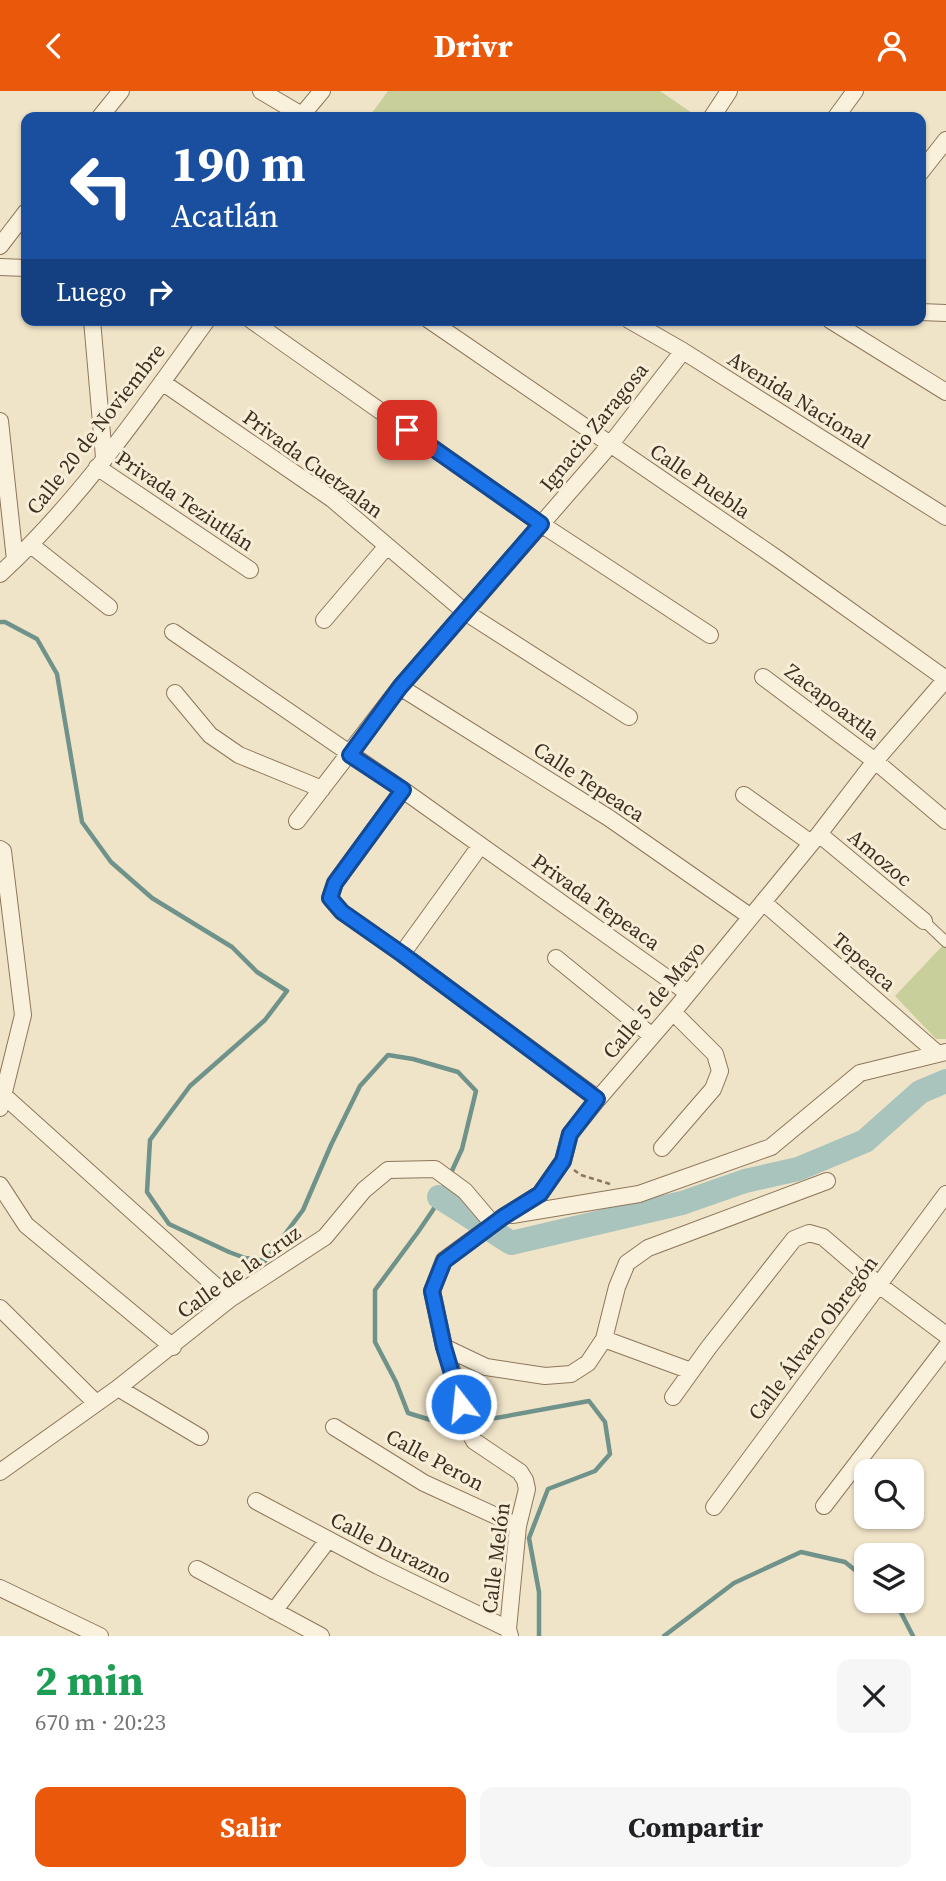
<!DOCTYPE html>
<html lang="es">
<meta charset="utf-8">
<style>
:root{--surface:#fff;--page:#f6f6f6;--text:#202124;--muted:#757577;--accent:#ea580c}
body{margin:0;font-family:"Source Serif 4",serif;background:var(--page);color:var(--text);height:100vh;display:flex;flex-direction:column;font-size:26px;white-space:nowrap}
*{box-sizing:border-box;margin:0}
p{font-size:23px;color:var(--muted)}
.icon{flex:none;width:38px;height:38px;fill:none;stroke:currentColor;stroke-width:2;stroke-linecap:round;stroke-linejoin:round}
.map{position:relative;height:1545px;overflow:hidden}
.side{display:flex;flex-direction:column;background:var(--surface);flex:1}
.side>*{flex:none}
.guide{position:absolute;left:21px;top:21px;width:905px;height:214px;border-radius:14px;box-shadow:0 2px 5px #0004;background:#1a4fa0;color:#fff;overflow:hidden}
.controls{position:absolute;left:854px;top:1368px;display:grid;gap:14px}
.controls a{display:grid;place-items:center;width:70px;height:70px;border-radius:14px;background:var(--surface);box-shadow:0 2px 5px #0004;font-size:35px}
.pin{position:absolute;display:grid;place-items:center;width:60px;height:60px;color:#fff;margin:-30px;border-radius:14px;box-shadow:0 4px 10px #0006}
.me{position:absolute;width:77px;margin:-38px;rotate:344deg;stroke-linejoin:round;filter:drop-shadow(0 0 5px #0008)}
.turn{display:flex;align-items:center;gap:24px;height:147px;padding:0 35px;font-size:32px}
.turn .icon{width:91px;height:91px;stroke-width:2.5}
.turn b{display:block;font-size:49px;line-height:60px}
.then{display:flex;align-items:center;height:66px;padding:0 35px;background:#0003;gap:14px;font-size:26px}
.round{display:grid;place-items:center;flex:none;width:74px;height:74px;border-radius:14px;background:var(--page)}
.headline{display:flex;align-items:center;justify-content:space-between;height:119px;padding:0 35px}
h1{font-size:42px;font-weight:700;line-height:52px;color:#1e9e55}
.cta{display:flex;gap:14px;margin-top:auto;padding:14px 35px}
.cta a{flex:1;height:80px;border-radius:14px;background:var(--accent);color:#fff;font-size:28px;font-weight:700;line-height:80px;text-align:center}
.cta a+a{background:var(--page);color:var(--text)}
header{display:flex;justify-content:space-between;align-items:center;height:91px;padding:0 35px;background:var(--accent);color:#fff;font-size:32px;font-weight:700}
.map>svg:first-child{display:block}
.green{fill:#c9cf9b}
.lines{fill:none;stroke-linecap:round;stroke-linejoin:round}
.stream{stroke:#6f938a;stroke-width:4.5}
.river{stroke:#a9c4bc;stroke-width:24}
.pedestrian-casing{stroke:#8d765c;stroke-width:12}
.minor-casing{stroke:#8d765c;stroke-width:18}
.path{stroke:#8d765c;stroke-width:2.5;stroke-dasharray:5 3.5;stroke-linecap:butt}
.pedestrian{stroke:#faf1dc;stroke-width:10}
.minor{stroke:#faf1dc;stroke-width:16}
.route-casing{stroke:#114b97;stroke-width:18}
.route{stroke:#1a73e8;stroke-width:12}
.labels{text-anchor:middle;stroke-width:6;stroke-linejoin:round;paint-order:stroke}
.street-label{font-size:21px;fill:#3d2e20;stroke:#f7eed8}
</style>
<header><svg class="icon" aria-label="back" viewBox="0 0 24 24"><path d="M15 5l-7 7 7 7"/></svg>Drivr<svg class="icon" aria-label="person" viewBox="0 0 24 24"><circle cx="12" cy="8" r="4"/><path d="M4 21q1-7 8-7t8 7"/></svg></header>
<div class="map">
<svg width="946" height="1545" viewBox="0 0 946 1545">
<rect width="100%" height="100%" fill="#f0e4c8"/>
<path class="green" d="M388 0H660L698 26H369Z
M946 851V948H936L895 905Z"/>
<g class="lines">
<path class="stream" d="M0 531H5L37 548 57 583 82 731 111 771 152 807 232 856 257 881 287 900 265 929 190 995 150 1049 147 1101 169 1133 229 1161 245 1167 265 1170 303 1119 331 1054 360 995 388 964 413 968 458 981 476 1000 462 1058 450 1084
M446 1092 433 1119 418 1141 375 1199V1251L396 1291 408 1322 434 1330 460 1329
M469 1328 496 1327 589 1310 605 1331 610 1363 595 1380 548 1398 529 1447 539 1501V1545
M895 1510 913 1545
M664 1545 734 1492 801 1461 845 1471 866 1488"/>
<path class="river" d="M439 1106 511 1152 682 1112 745 1090 798 1078 865 1050 920 1001 946 990"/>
<g class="pedestrian-casing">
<path id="pedestrian" d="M924 830 946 851"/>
</g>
<g class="minor-casing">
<path id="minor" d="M261 0 305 26
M302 24 322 0
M100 26 121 0
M712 26 729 0
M836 26 855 0
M920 82 946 49
M0 155 26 121
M0 176 26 177
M920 221 946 222
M92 229 104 366
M251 229 541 433 710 544
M429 229 778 468 946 588
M629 229 683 260 946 426
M830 229 946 301
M162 291 332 408 465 521 629 626
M0 330 15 469
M97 376 250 479
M31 454 109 516
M0 483C78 412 145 315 207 229
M324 529 387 455
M173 541 403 699 688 902
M763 586 875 670 946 730
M400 596 609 727 751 826
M175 602 210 644 239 664 322 698
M403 699 335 792 330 807 342 821 402 863 598 1008
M744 704 811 752
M297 730 400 596 610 354 683 260
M819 743 924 830
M0 758 3 760 23 924 0 1017
M763 811 937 962
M402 863 480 755
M556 867 652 945
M2 1003 230 1208
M662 1057 713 998 720 980 715 963 673 921
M0 1094 26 1134 173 1256
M512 1124 639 1103 771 1056 860 982 946 961
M0 1217 96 1312
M604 1248 691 1280
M444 1256 486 1276 545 1285 571 1283 588 1272 604 1248 617 1196 627 1172 648 1157 827 1090
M118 1297 200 1346
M673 1306 709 1256 794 1148 809 1142 823 1146 879 1194 946 1244
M334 1336 424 1392 518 1435
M0 1381 118 1297 230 1208 325 1146 364 1099 388 1079 435 1078 465 1100 493 1133
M256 1410 378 1475 508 1538
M824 1415 946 1256
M714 1416 946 1103
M197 1478 321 1545
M0 1497 100 1545
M274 1520 328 1449
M510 1545 508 1538 518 1435 527 1398 525 1389 520 1381 474 1350 468 1338 455 1288 444 1256 432 1200 444 1169 503 1126 540 1103 563 1070 570 1043 598 1008 673 921 819 743 875 670 946 588"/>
</g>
<path class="path" d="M574 1079 581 1084 610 1093"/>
<use href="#pedestrian" class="pedestrian"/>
<use href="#minor" class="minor"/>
</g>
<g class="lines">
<g class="route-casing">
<path id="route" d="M407 339 541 433 400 596 350 664 403 699 335 792 330 807 342 821 402 863 597 1008 570 1043 563 1070 540 1103 503 1126 444 1170 432 1200 444 1256 461 1313"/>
</g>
<use href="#route" class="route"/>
</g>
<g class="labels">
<g class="street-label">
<text transform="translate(799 309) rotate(32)" y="7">Avenida Nacional</text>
<text transform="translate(594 336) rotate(-51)" y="7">Ignacio Zaragosa</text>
<text transform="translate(96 338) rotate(-52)" y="7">Calle 20 de Noviembre</text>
<text transform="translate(313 373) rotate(36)" y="7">Privada Cuetzalan</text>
<text transform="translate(700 390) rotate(34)" y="7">Calle Puebla</text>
<text transform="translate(185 410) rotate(34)" y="7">Privada Teziutlán</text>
<text transform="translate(832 611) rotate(37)" y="7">Zacapoaxtla</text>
<text transform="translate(589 691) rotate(33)" y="7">Calle Tepeaca</text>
<text transform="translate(880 767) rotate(40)" y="7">Amozoc</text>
<text transform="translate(596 811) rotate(35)" y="7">Privada Tepeaca</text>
<text transform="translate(864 871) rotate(41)" y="7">Tepeaca</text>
<text transform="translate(654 909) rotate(-50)" y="7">Calle 5 de Mayo</text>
<text transform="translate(239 1181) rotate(-35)" y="7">Calle de la Cruz</text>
<text transform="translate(813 1247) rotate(-53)" y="7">Calle Álvaro Obregón</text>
<text transform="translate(435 1369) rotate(28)" y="7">Calle Peron</text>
<text transform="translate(391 1457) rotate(27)" y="7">Calle Durazno</text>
<text transform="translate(496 1467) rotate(-83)" y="7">Calle Melón</text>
</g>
</g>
</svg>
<div class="controls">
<a><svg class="icon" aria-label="search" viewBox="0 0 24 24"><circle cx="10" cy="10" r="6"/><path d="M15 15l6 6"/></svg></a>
<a><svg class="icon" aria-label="layers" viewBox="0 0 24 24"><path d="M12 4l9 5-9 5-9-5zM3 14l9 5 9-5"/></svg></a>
</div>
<div class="pin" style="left:407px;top:339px;background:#d93025"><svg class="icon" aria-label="arrive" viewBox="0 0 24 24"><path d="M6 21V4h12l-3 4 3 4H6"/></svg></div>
<svg class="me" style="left:461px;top:1313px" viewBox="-20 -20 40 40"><circle r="17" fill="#1a73e8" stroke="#fff" stroke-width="3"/><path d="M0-11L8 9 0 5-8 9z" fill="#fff"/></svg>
<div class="guide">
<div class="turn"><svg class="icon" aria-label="left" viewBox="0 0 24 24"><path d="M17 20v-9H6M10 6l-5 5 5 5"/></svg><div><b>190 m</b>Acatlán</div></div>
<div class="then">Luego<svg class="icon" aria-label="right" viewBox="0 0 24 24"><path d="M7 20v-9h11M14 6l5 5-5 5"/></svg></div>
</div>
</div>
<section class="side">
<div class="headline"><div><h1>2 min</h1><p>670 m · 20:23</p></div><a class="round"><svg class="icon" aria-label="close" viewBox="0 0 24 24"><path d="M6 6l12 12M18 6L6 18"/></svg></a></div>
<div class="cta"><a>Salir</a><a>Compartir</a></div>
</section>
